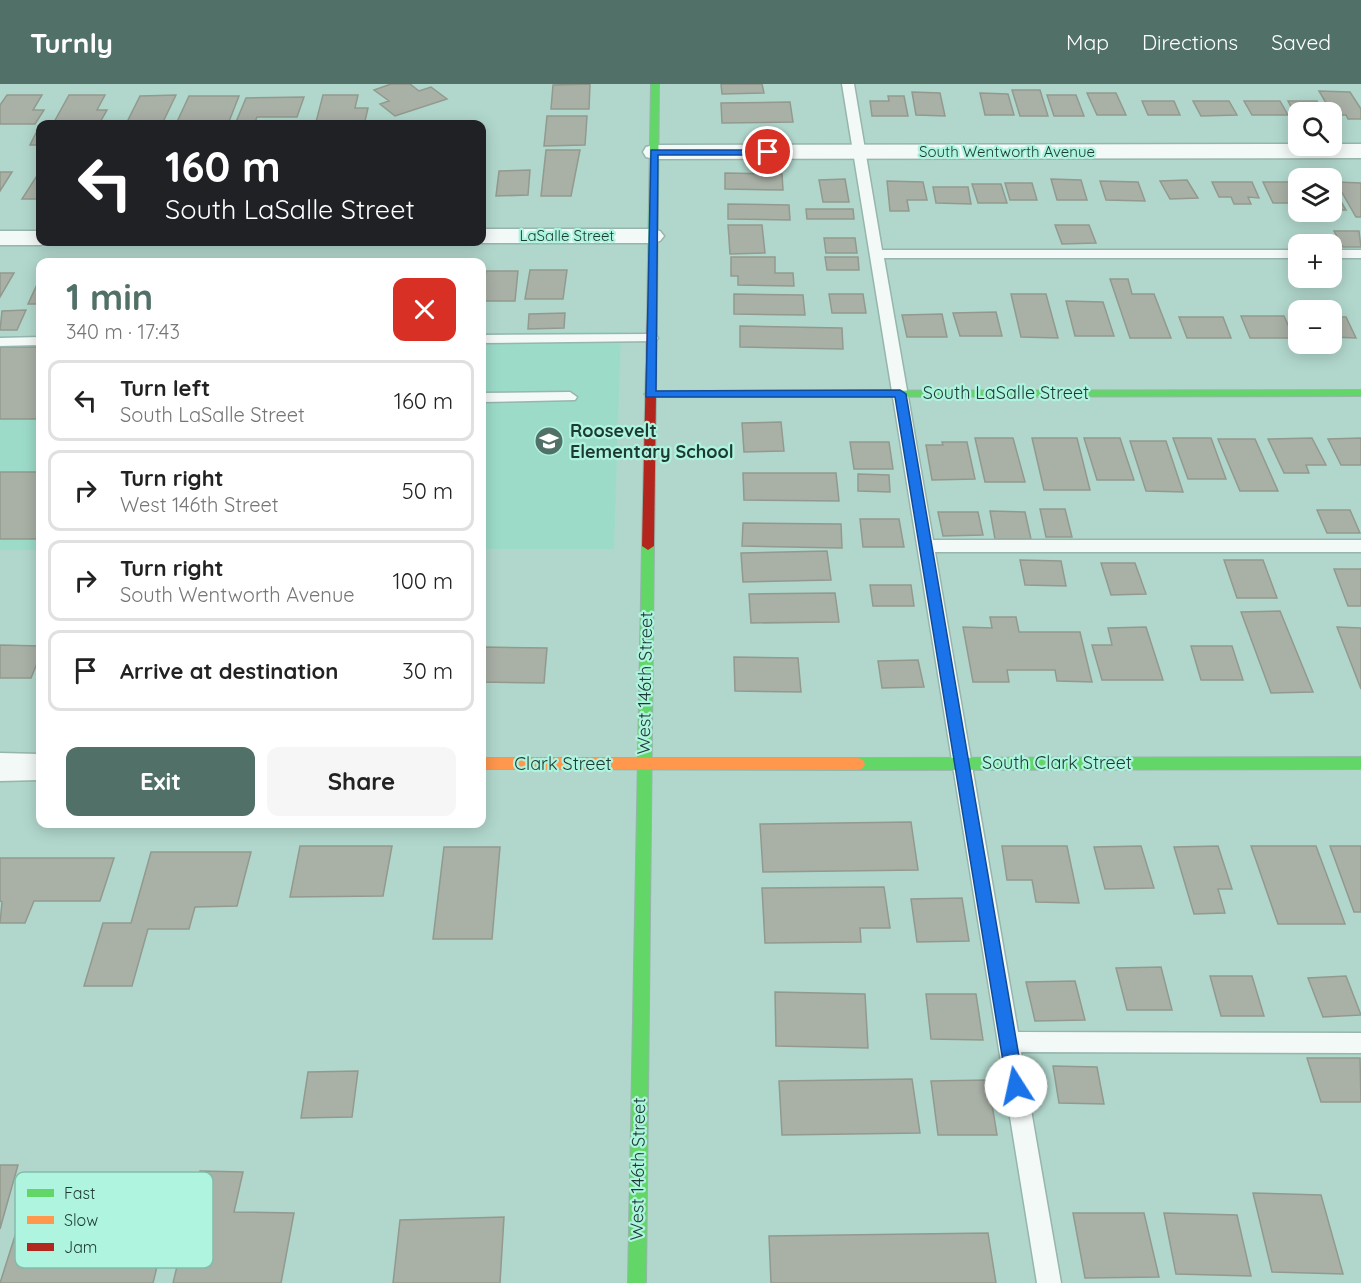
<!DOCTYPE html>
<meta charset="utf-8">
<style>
:root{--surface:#fff;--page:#f6f6f6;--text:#222;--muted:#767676;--line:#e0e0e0;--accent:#517068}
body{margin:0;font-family:Quicksand,sans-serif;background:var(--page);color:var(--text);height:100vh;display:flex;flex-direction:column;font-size:22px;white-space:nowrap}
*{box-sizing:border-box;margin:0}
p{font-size:20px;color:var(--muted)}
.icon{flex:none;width:33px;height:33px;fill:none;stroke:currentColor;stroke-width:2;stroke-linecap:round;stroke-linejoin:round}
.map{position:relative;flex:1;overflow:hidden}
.details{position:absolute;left:36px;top:174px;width:450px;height:570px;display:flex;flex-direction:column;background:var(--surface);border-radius:12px;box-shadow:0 3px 15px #0003}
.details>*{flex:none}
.top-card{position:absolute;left:36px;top:36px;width:450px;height:126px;border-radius:12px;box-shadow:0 3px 15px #0003;background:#202124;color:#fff;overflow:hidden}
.tools{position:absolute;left:1288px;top:18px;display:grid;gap:12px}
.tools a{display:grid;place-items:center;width:54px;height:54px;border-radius:12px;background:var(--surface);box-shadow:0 3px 15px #0003;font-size:30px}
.pin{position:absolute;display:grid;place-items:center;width:51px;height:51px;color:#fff;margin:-26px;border:3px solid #fff;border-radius:50%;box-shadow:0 2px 6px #0007}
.me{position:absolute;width:66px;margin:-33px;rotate:350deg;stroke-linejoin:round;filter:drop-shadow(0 0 4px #0008)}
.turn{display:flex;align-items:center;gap:21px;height:126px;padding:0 30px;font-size:27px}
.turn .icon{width:78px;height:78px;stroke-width:2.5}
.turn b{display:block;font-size:42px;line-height:51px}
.round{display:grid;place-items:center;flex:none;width:63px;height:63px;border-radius:12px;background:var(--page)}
.headline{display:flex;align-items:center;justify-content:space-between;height:102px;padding:0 30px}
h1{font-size:36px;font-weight:700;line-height:45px;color:var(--accent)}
.button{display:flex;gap:12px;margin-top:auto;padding:12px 30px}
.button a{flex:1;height:69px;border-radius:12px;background:var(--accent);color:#fff;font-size:24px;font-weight:700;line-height:69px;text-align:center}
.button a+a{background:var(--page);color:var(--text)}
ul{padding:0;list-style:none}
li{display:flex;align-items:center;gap:18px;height:81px;margin:0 12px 9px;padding:0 18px;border:3px solid var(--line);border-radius:12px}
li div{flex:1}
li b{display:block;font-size:22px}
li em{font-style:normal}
header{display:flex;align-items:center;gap:36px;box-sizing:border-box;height:84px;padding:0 30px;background:var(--accent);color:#fff}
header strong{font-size:28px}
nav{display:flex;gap:33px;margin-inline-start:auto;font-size:21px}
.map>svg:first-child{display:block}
.built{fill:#9ddbc9}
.building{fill:#a9b0a6;stroke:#929a8f;stroke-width:1.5}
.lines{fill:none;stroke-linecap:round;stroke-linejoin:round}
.lane-casing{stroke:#96b5ac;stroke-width:3}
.street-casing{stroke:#96b5ac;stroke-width:3}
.fast-casing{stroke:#96b5ac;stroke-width:2}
.slow-casing{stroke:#96b5ac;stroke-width:2}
.jam-casing{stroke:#96b5ac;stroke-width:2}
.lane{fill:#f3f9f7;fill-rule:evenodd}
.street{fill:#f3f9f7;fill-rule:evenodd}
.fast{fill:#63d668;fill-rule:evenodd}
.slow{fill:#ff974d;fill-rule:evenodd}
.jam{fill:#b3261e;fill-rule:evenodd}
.route{fill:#1a73e8;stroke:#114b97;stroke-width:1.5}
.labels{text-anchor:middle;stroke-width:4.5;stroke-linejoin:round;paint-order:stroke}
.far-street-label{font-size:15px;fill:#1d3932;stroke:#aef4df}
.street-label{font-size:18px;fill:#1d3932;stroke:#aef4df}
.poi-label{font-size:18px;font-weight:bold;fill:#1d3932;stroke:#aef4df;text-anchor:start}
.key{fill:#aef4df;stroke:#82bcab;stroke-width:1.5}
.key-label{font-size:16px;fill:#1d3932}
</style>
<header>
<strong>Turnly</strong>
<nav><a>Map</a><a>Directions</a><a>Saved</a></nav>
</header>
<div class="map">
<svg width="1361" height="1199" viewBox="0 0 1361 1199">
<rect width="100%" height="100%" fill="#b1d7cc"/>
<path class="built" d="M621 248 614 465H482V249Z
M0 252H40V466H0Z"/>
<path class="building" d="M391 0H410L419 7 431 3 447 15 395 32 380 20 389 17 374 6Z
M590 0 589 25H551L553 1Z
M721 0H762L764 9 722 10Z
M1012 6H1040L1048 32H1020Z
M1319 7 1350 8 1361 25V35H1348L1346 31H1333Z
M912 8 940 9 945 32 916 31Z
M980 9 1008 10 1014 31H985Z
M1087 9H1116L1126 31H1097Z
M7 11H42L33 26H44L35 40H0V21Z
M69 11H105L97 26H107L99 40H53Z
M176 11 162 40H126L140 12Z
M323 11H358L355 24H368L365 37 316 38Z
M1047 11H1076L1084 32H1054Z
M189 12H239L228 40H176Z
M888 12H904L908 32H872L870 17H889Z
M304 13 297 33H257L255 38H236L246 14Z
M1142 17H1174L1180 31H1148Z
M1193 17H1229L1237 31 1201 32Z
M1244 17H1280L1288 31H1252Z
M1288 17H1317L1323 28H1299V32H1296Z
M790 18 793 38 722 39 721 19Z
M547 32H587L585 61 544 62Z
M37 47H40V61H30Z
M546 66H580L571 112H541Z
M530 86 528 111 496 112 499 87Z
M40 87V115H22Z
M0 88H12L0 107Z
M725 89 782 90 783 106 725 105Z
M845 95 849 118H823L819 96Z
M1051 95 1081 96 1087 116H1057Z
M1187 96 1198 114 1170 115 1160 97Z
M887 97 923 98 927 116H907L909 127H890Z
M1100 97 1138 98 1145 117 1106 116Z
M1212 98H1252L1259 114 1248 113 1251 120H1234L1231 113H1219Z
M1263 98H1294L1299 108V119H1273Z
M1336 98 1361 99V133H1356Z
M1005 99H1032L1037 116H1010Z
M972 100H1001L1007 119H978Z
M1332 102 1346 126H1332Z
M933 103H968L971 120 936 119Z
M728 120 789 121 790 136 728 135Z
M806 125H853L854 135H807Z
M728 141H762L765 169 730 170Z
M1055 141H1089L1096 159 1062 160Z
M1334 147H1359L1361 163H1343Z
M824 154H855L857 169H826Z
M731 173H775V189H793L794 202 738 201V192H731Z
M825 173H858L859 186H827Z
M530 186H567L563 215H525Z
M486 187H518L515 217H482Z
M0 189H14L0 213Z
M40 194V220H28Z
M1110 195H1128L1132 210H1154L1171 254H1130Z
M734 210 803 211 805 231 734 230Z
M829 210H863L866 229H832Z
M1011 210H1046L1058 254 1021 253Z
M1066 217 1103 218 1114 252H1075Z
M26 226 17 246H0L2 227Z
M996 228 1002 252H960L953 229Z
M565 229 564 244 528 245 529 230Z
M942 230 947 253H907L902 231Z
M1241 232H1284L1294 254H1250Z
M1179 233H1223L1231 254H1187Z
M1332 233H1346L1356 254 1332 253Z
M740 242 842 244 843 265 740 263Z
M0 263H40V335H0Z
M781 338 784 367 744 368 742 339Z
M975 354H1013L1025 398H985Z
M1032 354H1077L1090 406H1044Z
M1084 354H1120L1134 396H1097Z
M1173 354H1211L1226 395H1188Z
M1312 354 1326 381H1306L1309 389H1284L1268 355Z
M1361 354V381H1341L1328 355Z
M1218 355H1255L1278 407H1240Z
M1130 357H1166L1183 408 1146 407Z
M850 358H889L893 385H854Z
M942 358H967L975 395 932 396 926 361H943Z
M0 388H40V455H0Z
M743 389H836L839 417 744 416Z
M858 390 889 391 890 408 858 407Z
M1040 425H1065L1072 453H1046Z
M1317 426H1350L1360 449H1327Z
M990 427 1025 428 1031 455H995Z
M938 428H978L983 451 943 452Z
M860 435H899L904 463H863Z
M743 439 841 440 842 464 742 462Z
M827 467 831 496 743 498 741 469Z
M1020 476 1061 477 1066 502 1025 501Z
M1224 476H1263L1277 514H1237Z
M1101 479H1135L1146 510 1111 511Z
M1334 485H1361V522H1348Z
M870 501H911L914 522H873Z
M835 509 839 538 751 539 749 510Z
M1280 527 1313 608 1271 609 1241 528Z
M990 533H1016L1019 548H1080L1092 598 1057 597 1055 586H1007L1009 598H973L963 543 992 544Z
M1146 543 1163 596H1102L1092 561H1112L1108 544Z
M1337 543 1361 544V605Z
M0 561 40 562V572L31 594H0Z
M1191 562H1232L1243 596H1201Z
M482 563 547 564 544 599 482 598Z
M734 573 798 574 801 608 735 607Z
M918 576 924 603 882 604 878 577Z
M911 738 918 786 763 788 760 740Z
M300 762H392L383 812 290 813Z
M1002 762H1067L1079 819 1036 818 1032 796H1007Z
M1141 762 1154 804 1105 805 1094 763Z
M1218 762 1232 805H1218L1225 829 1194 830 1174 763Z
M1251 762H1316L1345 840H1278Z
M1330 762H1361V828H1354Z
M444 763H500L492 855H433Z
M151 768H251L237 822 195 823 189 845H148L132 902H84L103 839H131Z
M0 774H114L100 817H34L25 839H0L2 818 0 817Z
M884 803 890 844H860L861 858 765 859 762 804Z
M962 814 969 857 917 858 911 815Z
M1161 883 1172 926H1127L1116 884Z
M1210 892H1252L1264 932H1221Z
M1346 892 1361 931 1323 933 1308 894Z
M1075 897 1085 936 1035 937 1026 898Z
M775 908 865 910 868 964 776 962Z
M926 910H976L983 956 931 955Z
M1307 974H1360L1361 1018H1321Z
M1053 982 1097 983 1104 1020 1059 1019Z
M358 987 352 1033 301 1034 308 988Z
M912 995 920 1049 782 1051 779 997Z
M988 996 997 1051H938L931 997Z
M0 1081H18L0 1145Z
M200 1087 243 1088 234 1128 294 1129 281 1199H173Z
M1253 1109 1321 1111 1343 1190 1272 1188Z
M27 1114 141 1116 136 1133 169 1134 153 1199H0Z
M1073 1129H1144L1159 1193 1085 1194Z
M1164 1129 1237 1131 1251 1192 1176 1190Z
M504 1133 500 1199H393L400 1136Z
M988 1149 996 1199H771L769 1152Z"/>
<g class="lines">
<g class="lane-casing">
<path id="lane" d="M842 0H854L882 166H1299V174H884L933 456H1361V468H935L1018 948 1361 949V969L1021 968 1061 1199H1037Z
M1332 166H1361V174H1332Z
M651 250 656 251 658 254 656 257 482 259V251Z
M40 253V261L0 262V254Z
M570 308 577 313 575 316 482 318V309Z"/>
</g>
<g class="street-casing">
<path id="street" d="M1299 60H1361V74L654 75 646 73 643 68 646 63 654 61Z
M482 145H652L660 147 664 152 660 157 652 159H482L475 158H482Z
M0 147H40V158H50L40 161H0Z
M0 669 40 670V696L0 697Z"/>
</g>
<g class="fast-casing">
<path id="fast" d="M651 0H659L657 233 652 236 647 233Z
M1361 306V312L650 313 644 310 650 307Z
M648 458 654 462 646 1199H628L642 462Z
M1361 673V685L858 686 853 684 851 680 853 676 858 674Z"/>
</g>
<g class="slow-casing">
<path id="slow" d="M858 674 863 676 865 680 863 684 858 686 482 685V674Z"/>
</g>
<g class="jam-casing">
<path id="jam" d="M652 230 657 233 654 462 648 466 642 462 647 233Z"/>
</g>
<use href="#lane" class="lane"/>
<use href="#street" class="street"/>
<use href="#fast" class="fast"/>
<use href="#slow" class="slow"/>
<use href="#jam" class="jam"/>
</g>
<path class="route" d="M651 66H768L773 68 768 71H658L656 307 900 306 906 310 1024 1002 1022 1008 1016 1010 1010 1008 1007 1002 895 313H646Z"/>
<defs>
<g id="school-disc" transform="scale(1.5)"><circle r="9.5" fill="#517068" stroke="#aef4df"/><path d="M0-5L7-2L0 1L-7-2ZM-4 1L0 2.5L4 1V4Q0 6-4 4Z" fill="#fff"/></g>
</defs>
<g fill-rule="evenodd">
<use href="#school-disc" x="549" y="357"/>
</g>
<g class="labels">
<g class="far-street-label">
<text x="1007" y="73">South Wentworth Avenue</text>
<text x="567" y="157">LaSalle Street</text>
</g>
<g class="street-label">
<text x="1006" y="315">South LaSalle Street</text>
<text transform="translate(645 599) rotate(-89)" y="6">West 146th Street</text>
<text x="1057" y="685">South Clark Street</text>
<text x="563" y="686">Clark Street</text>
<text transform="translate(638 1085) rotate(-89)" y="6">West 146th Street</text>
</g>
<g class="poi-label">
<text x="570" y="353">Roosevelt<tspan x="570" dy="21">Elementary School</tspan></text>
</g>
</g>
<rect x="15" y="1088" width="198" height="96" rx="9" class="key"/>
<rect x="27" y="1105" width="27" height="8" fill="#63d668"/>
<rect x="27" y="1132" width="27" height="8" fill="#ff974d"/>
<rect x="27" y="1159" width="27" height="8" fill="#b3261e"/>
<g class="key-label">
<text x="64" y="1115">Fast</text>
<text x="64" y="1142">Slow</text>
<text x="64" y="1169">Jam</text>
</g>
</svg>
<div class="tools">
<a><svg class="icon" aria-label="search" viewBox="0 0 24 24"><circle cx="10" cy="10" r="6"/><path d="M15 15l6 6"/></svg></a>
<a><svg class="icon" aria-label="layers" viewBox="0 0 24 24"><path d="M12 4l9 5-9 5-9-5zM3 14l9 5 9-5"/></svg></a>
<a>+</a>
<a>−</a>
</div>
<div class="pin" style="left:768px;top:68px;background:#d93025"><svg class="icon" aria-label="arrive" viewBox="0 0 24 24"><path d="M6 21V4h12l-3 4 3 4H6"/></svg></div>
<svg class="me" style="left:1016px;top:1002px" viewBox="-20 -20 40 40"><circle r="19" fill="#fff"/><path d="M0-13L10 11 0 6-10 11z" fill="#1a73e8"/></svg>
<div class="top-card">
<div class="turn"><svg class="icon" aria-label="left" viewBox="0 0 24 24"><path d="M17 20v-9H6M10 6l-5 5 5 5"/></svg><div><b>160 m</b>South LaSalle Street</div></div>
</div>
<section class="details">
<div class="headline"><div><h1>1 min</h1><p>340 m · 17:43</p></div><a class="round" style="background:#d93025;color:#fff"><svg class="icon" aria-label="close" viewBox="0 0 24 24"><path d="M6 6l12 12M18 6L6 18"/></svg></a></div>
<ul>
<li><svg class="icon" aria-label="left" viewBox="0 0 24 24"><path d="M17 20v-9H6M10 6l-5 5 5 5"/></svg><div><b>Turn left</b><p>South LaSalle Street</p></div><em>160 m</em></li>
<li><svg class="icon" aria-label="right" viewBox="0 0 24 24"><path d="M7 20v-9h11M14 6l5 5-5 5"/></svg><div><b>Turn right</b><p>West 146th Street</p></div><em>50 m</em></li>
<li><svg class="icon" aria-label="right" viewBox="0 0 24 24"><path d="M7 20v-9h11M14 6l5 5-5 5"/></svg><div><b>Turn right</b><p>South Wentworth Avenue</p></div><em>100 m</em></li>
<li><svg class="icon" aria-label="arrive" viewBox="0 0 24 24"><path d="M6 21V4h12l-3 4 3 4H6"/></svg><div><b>Arrive at destination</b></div><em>30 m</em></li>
</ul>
<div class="button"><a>Exit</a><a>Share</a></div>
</section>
</div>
